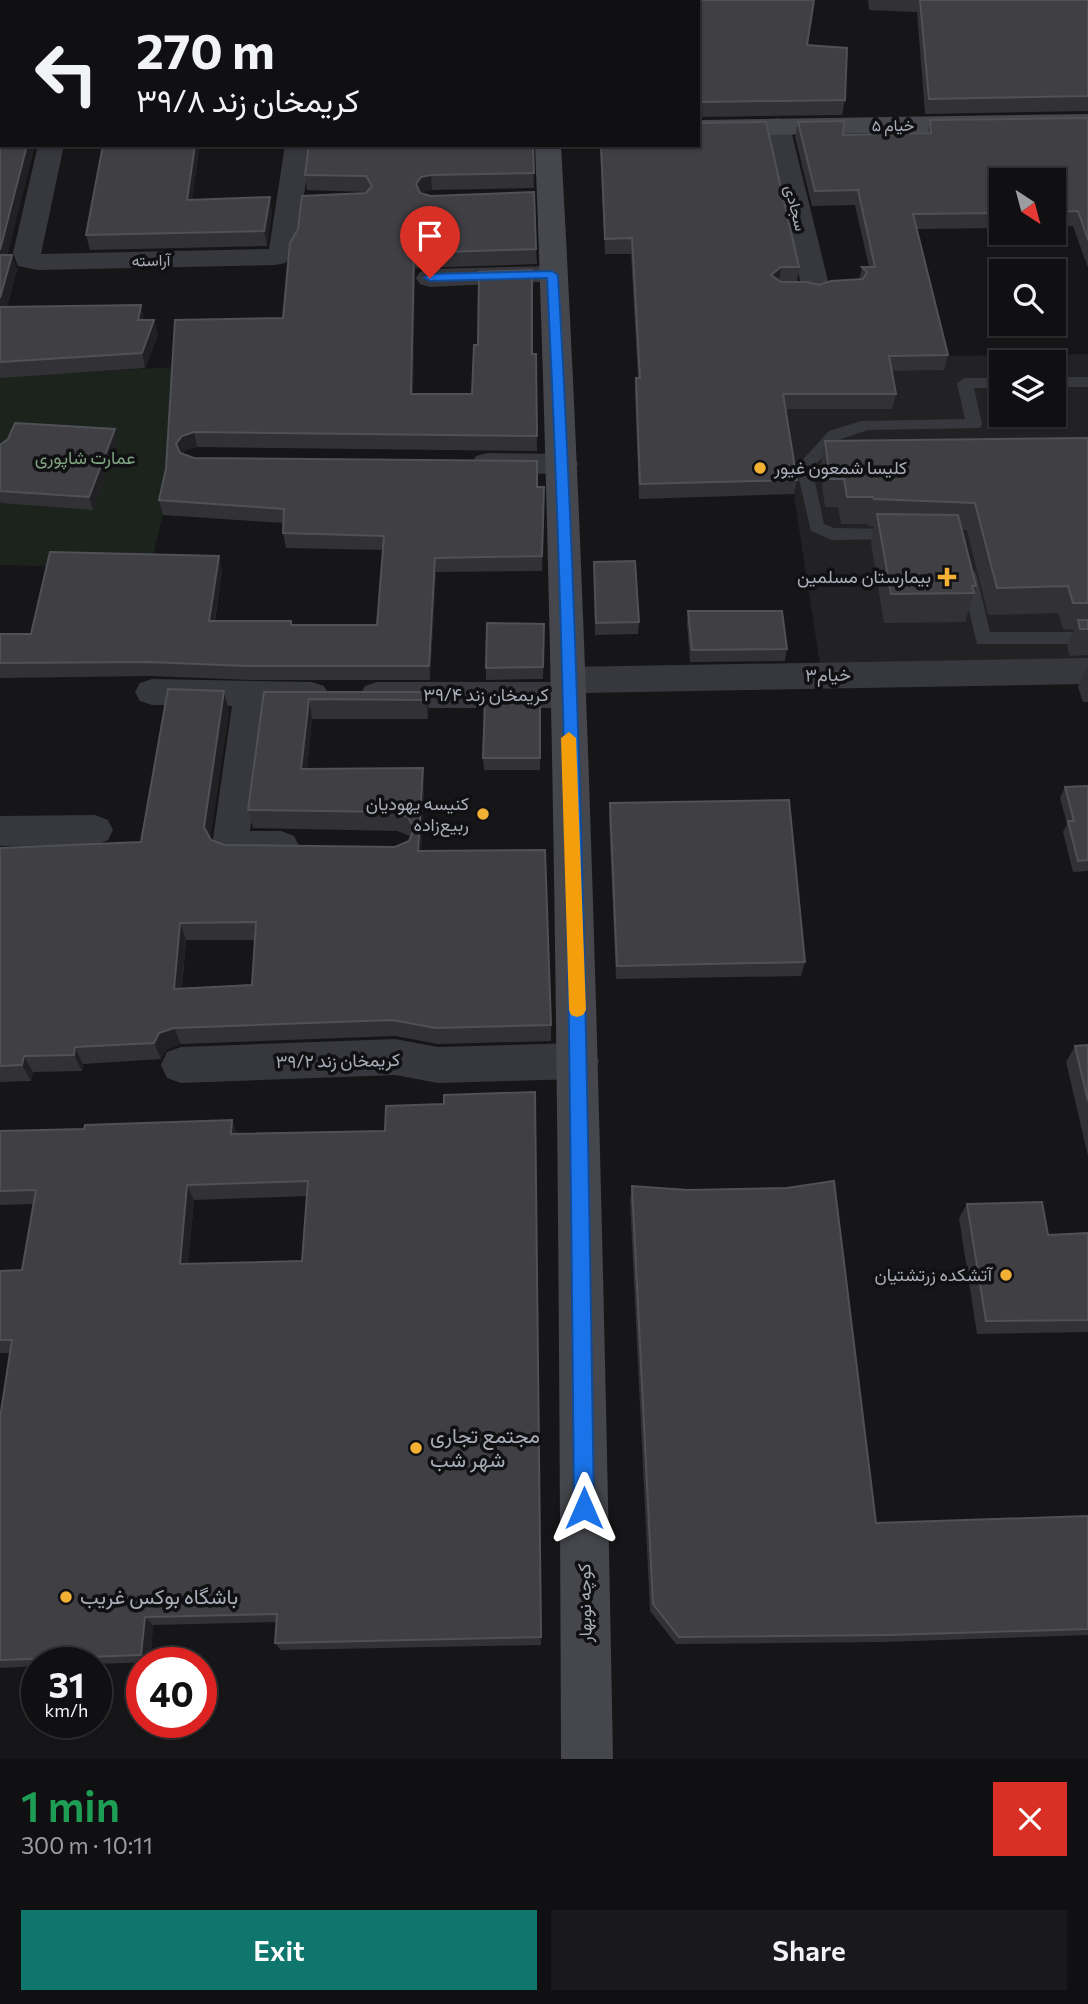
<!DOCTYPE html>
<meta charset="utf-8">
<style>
:root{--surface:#101012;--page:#19191b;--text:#f1f3f6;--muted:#9c9d9f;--line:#303032;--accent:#0f766e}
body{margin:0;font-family:Commissioner,Vazirmatn,sans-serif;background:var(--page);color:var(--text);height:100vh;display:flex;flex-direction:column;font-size:26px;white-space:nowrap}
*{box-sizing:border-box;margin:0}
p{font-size:23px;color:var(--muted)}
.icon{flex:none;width:38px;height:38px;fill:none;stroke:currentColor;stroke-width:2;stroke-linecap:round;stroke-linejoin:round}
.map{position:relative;height:1759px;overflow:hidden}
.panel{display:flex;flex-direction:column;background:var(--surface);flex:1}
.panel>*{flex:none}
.banner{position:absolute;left:0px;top:0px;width:700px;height:147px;box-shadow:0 2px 5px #0004,0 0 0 2px var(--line);background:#101012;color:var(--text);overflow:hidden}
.needle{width:46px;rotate:144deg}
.tools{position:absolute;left:989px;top:168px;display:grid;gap:14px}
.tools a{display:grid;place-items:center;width:77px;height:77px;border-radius:0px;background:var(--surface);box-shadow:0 2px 5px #0004,0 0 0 2px var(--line);font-size:35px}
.speed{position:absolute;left:21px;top:1647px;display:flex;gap:14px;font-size:35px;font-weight:700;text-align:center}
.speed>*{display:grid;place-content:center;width:91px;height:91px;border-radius:50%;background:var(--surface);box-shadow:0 2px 5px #0004,0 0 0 2px var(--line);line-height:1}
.speed small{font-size:18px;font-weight:400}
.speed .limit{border:10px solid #d22;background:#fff;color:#111}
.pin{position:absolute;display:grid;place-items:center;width:60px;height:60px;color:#fff;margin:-72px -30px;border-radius:50% 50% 50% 0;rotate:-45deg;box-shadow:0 0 7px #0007}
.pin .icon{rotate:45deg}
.me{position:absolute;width:77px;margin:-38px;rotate:0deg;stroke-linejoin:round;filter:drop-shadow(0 0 5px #0008)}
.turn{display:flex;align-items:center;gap:24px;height:147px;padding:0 21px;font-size:32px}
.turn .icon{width:91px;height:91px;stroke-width:2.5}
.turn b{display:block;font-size:49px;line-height:60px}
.round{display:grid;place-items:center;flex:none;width:74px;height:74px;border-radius:0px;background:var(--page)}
.headline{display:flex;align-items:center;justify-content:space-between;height:119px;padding:0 21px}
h1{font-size:42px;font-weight:600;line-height:52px;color:#1e9e55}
.action{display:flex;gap:14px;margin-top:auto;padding:14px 21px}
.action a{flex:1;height:80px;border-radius:0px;background:var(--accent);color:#fff;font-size:28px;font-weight:600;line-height:80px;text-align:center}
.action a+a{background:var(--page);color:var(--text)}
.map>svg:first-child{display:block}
.built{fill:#222225;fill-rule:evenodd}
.green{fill:#1c231d}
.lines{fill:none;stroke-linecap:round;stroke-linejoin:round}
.lane{fill:#37383d;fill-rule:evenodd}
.street{fill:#37383d;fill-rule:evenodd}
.secondary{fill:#45474d;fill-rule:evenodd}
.wall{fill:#323236;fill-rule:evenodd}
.shaded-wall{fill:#212124}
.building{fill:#3f3f44;stroke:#4f5156;stroke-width:2;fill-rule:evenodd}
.route{fill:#1a73e8;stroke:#114b97;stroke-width:2}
.slow{fill:#f59e0b}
.poi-dot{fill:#f2b134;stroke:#111113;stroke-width:2.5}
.labels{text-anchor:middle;stroke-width:7;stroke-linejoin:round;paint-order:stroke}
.far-street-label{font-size:16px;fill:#a8adb8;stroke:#111113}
.park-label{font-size:18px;fill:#7fa381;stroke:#111113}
.poi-label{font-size:18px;fill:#a8adb8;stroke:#111113;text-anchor:end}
.street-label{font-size:18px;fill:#a8adb8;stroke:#111113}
.near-poi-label{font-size:21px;fill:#a8adb8;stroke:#111113;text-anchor:start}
</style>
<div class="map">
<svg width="1088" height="1759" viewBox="0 0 1088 1759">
<rect width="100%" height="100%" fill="#161618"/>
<path class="built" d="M1088 354V660L820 665 775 372 943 370 941 356ZM1001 362H1054V415H1001Z"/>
<path class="green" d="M176 367 165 505 150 569 0 565V377Z"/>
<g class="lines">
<path class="lane" d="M1054 377H1088V387H1054Z
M965 378H1001V388H974L982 424 980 428 868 430 841 439 812 468 824 524 834 528 897 529 905 535 903 539 832 540 811 531 796 467 829 431 861 421 965 419 957 383Z
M968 567 976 573 990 632H1088V644H977L960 573Z"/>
<path class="street" d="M777 118 786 121 790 126 830 289 826 295 816 298 806 295 802 289 764 126 768 121Z
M38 145H64L41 254 269 249 285 145H311L296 252 285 263 275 265 38 270 18 266 13 253Z
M552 266 562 269 566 275 562 281 430 287 420 284 416 278 420 272 430 269Z
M487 453 563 454 574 457 578 464 574 471 563 474 487 473 476 470 472 463 476 456Z
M1088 658V684L583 693 579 704 567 708H377L365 704 360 695 365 686 377 682H551L555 671 567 667Z
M152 679 312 682 324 686 329 695 324 704 312 708 266 707 250 831H281L294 836 299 846 294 856C271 864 240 864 217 856L212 846 232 706 152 705 140 701 135 692 140 683Z
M95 815 108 820 113 830 108 840 95 845 0 846V816Z
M395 1039 438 1047 579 1043 593 1049 599 1061 593 1073 579 1079 438 1083 395 1075 181 1083 167 1078 161 1065 167 1052 181 1047Z"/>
<path class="secondary" d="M1088 114V130L698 136V120Z
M535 145H561C591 683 603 1221 613 1759H561C559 1221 556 683 535 145Z"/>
</g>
<path class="wall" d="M0 0H814L807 45 847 48 845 100 842 115 698 117V2H2V145H35L7 255H12L17 270 7 307 141 305 144 320H154L158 335 145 368 0 378V132H1L0 128Z
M868 0H1088V111L925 114 917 12 869 10Z
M1088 118V268L1073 226 1054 227V180H1001V228L917 229 948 355 944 370 892 371 896 394 892 409H786L797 480 794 494 639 499 635 393 636 378H638L631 254H605L600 145H698L799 267 797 282 819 285 859 280 862 267H869L855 205 812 206 795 137 798 122 843 135 928 133 930 120Z
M533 145 534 188 432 190 422 192 421 194 536 249 537 264 415 268 413 394H472L532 354H536L537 451 197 447 185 450 183 454 194 458 544 487 542 571 436 572 430 680H251L152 676 0 678V634H31L222 571 215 621 292 625H377L383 550 286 548 283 533 284 523 163 515 159 500 166 469 283 318 367 192 307 190 305 175Z
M192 199 272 212 267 246 90 250 86 235Z
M1088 438V655L1070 656 1067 647 1074 630 1063 629 1058 613 988 615 967 530H962L976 586 965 622 884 623 871 543 874 527 868 526 867 524H841L838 507H825L820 469 825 441Z
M118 442 93 510 1 503 0 501V445Z
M594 562 639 622 638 634 595 635Z
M688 611 787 649 785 661 690 662 687 623Z
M544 624 543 679 486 680V668Z
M1088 664V702H1083L1078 687Z
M264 692H427L428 719H312L307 769 424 787 421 851 551 1025V1041L438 1044 395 1036 181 1044 166 1050 161 1059 83 1064 82 1071 33 1072 31 1081 0 1082V848L141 842 229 711 210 839 225 845 395 847 409 841 411 837 410 836 397 831 253 828 248 810ZM186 940H255L252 985 182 988Z
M540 699V770H484L483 758Z
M1088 786V871L1073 872 1063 832 1067 824 1060 798 1065 787Z
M610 803 805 962 801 976 616 979 609 818Z
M1088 1045V1156L1066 1062 1075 1046Z
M535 1092 541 1645 281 1650 275 1643 277 1622 153 1625 150 1662 96 1664V1662H37V1666L0 1668V1419L10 1353H0V1271L22 1270 33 1204 0 1205V1131L84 1129 232 1120 237 1134 385 1131 444 1104ZM307 1196 302 1261 188 1264 194 1200Z
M632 1186 876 1523 1088 1516V1635L882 1642 676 1644 650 1611 630 1200Z
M967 1204 1048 1235 1088 1233V1332L977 1334 959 1218Z"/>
<path class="shaded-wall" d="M27 145H35L4 270 0 259V250Z
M195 145H200L190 215 187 200Z
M431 175 432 190 422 192 417 200 416 184 421 177Z
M270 197 272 212 267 246 264 231Z
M414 253 415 268 413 409 411 394Z
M12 255 17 270 3 322 0 315V298Z
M781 267 779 282 771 275Z
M141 305 144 320H138Z
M154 320 158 335 145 368 142 353Z
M115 429 118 442 93 510 89 497Z
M194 432 197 447 185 450 180 459 176 444 182 436Z
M219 556 222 571 212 635 209 621Z
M435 558 436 572 430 680 429 666Z
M224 691 229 711 209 846 204 827Z
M427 692 429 711 428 719 426 700Z
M309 699 312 719 305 788 301 769Z
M423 768 424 787 420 870 418 851Z
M180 923 186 940 180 1006 174 989Z
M174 1028 181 1044 166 1050 161 1059 154 1043 159 1033Z
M75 1047 83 1064 82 1071 74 1055Z
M24 1056 33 1072 31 1081 22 1065Z
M232 1120 238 1136 231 1134Z
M187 1185 194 1200 187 1277 180 1264Z
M145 1617 153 1625 150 1662 141 1655Z"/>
<path class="building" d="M0 0H814L807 45 847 48 845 100 699 102 698 103V2H2V129L0 124Z
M920 0H1088V96L929 99Z
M1088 118V240L1078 211 1054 212V180H1001V213L913 214 948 355 889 356 896 394H783L797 480 640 484 636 378H640L632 238 605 239 601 145H698V122L699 123 766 122 799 267H781L771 275 781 282H807L819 285 831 281 863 279 867 272 862 267H875L858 190 815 191 798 122 844 121 843 135 931 133 930 120Z
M0 132H2V145H27L0 250Z
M103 145H195L187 200 270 197 264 231 86 235Z
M309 145H533L534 173 431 175 421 177 416 184 420 193 431 196 534 192 536 249 414 253 411 394H472L474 345H478L479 272 532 270V354H536L537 436 194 432 182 436 176 444 180 453 194 458 537 461V487H544L542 556 435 558 429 666H248L148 662 0 663V634H31L50 552 219 556 209 621H291V625H377L384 536 283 533 284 509 159 500 166 469 175 320 283 318 290 243 298 229 302 196 366 193 372 186 366 176 305 175Z
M0 255H12L0 298Z
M141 305 138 320H154L142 353 0 362V307Z
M15 423 115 429 89 497 0 491V445L8 439Z
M1088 438V603H1073L1068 586 997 588 975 503 874 499 873 497H847L844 479H830L825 441Z
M877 514 958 515 976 586H972L974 593 891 594Z
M635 561 639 622 596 623 594 562Z
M688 611H782L787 649 692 650Z
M1078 620H1088V629H1080Z
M487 623 544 624 543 667 486 668Z
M168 689 224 691 204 827 211 840 225 845 395 847 409 841 414 828 408 817 395 812 248 810 264 692H427L426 700 309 699 301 769 423 768 418 851 545 850 551 1025 436 1028 392 1020 174 1028 159 1033 154 1043 75 1047 74 1055 24 1056 22 1065 0 1066V848L141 842ZM256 922 252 985 174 989 180 923Z
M485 699H540V758H483Z
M1088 786V860L1078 861 1068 821H1074L1065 787Z
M789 800 805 962 617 966 610 803Z
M1088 1045V1101L1075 1046Z
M535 1092 541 1637 275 1643 277 1614 145 1617 141 1655 0 1660V1418L12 1340H0V1271L22 1270 36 1190 0 1191V1131L84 1129 85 1125 232 1120 231 1134 385 1131 386 1106 444 1104V1095ZM308 1181 302 1261 180 1264 187 1185Z
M834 1181 876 1523 1088 1516V1629L889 1635 679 1637 653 1604 632 1186 688 1190 787 1188Z
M1042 1202 1048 1235 1088 1233V1320L986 1321 967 1204Z"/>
<path class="route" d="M552 271 558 275C582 685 588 1097 594 1508L591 1516 584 1519 577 1516 574 1508C570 1098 568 688 547 278L430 281 424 278 430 274Z"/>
<path class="slow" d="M569 732 576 738 586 1010 583 1015 577 1017 571 1015 569 1010 561 738Z"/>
<g class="poi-dot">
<circle cx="760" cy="468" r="7"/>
<path d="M943.5 566.5h7v7h7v7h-7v7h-7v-7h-7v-7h7z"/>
<circle cx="483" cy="814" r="7"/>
<circle cx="1006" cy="1275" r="7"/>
<circle cx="416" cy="1448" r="7"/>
<circle cx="66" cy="1597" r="7"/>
</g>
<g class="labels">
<g class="far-street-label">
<text transform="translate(893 125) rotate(-1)" y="6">۵ خیام</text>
<text transform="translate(796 208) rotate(76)" y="6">سجادی</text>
<text transform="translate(151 260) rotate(-1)" y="6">آراسته</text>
</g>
<g class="park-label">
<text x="85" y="464">عمارت شاپوری</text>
</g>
<g class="poi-label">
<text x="774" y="474" text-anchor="start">کلیسا شمعون غیور</text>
<text x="931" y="583">بیمارستان مسلمین</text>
<text x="469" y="810">کنیسه یهودیان<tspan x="469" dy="21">ربیع‌زاده</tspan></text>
<text x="992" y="1281">آتشکده زرتشتیان</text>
</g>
<g class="street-label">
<text transform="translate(828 675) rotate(-1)" y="6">خیام۳</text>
<text x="486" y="701">کریمخان زند ۳۹/۴</text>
<text transform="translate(338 1061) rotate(-1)" y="6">کریمخان زند ۳۹/۲</text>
<text transform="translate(585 1603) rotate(-91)" y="6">کوچه نوبهار</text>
</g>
<g class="near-poi-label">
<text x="430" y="1443">مجتمع تجاری<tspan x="430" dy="24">شهر شب</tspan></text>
<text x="80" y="1604">باشگاه بوکس غریب</text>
</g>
</g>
</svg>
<div class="tools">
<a><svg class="needle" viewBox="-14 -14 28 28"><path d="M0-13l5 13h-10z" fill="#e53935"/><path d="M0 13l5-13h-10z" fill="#9c9d9f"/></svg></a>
<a><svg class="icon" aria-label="search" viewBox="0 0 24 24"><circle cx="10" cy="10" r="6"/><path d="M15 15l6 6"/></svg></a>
<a><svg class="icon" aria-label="layers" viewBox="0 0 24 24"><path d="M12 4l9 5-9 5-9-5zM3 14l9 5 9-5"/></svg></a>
</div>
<div class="speed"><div>31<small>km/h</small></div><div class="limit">40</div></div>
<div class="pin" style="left:430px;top:278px;background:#d93025"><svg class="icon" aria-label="arrive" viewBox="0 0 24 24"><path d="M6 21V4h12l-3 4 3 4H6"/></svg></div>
<svg class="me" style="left:584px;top:1508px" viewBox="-20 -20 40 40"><path d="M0-17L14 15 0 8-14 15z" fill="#1a73e8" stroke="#fff" stroke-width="4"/></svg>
<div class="banner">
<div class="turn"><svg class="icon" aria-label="left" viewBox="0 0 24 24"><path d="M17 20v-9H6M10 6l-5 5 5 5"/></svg><div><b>270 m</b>کریمخان زند ۳۹/۸</div></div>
</div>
</div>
<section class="panel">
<div class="headline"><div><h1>1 min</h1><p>300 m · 10:11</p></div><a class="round" style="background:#d93025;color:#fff"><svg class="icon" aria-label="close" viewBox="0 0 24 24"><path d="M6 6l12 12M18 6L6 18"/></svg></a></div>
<div class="action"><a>Exit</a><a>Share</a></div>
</section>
